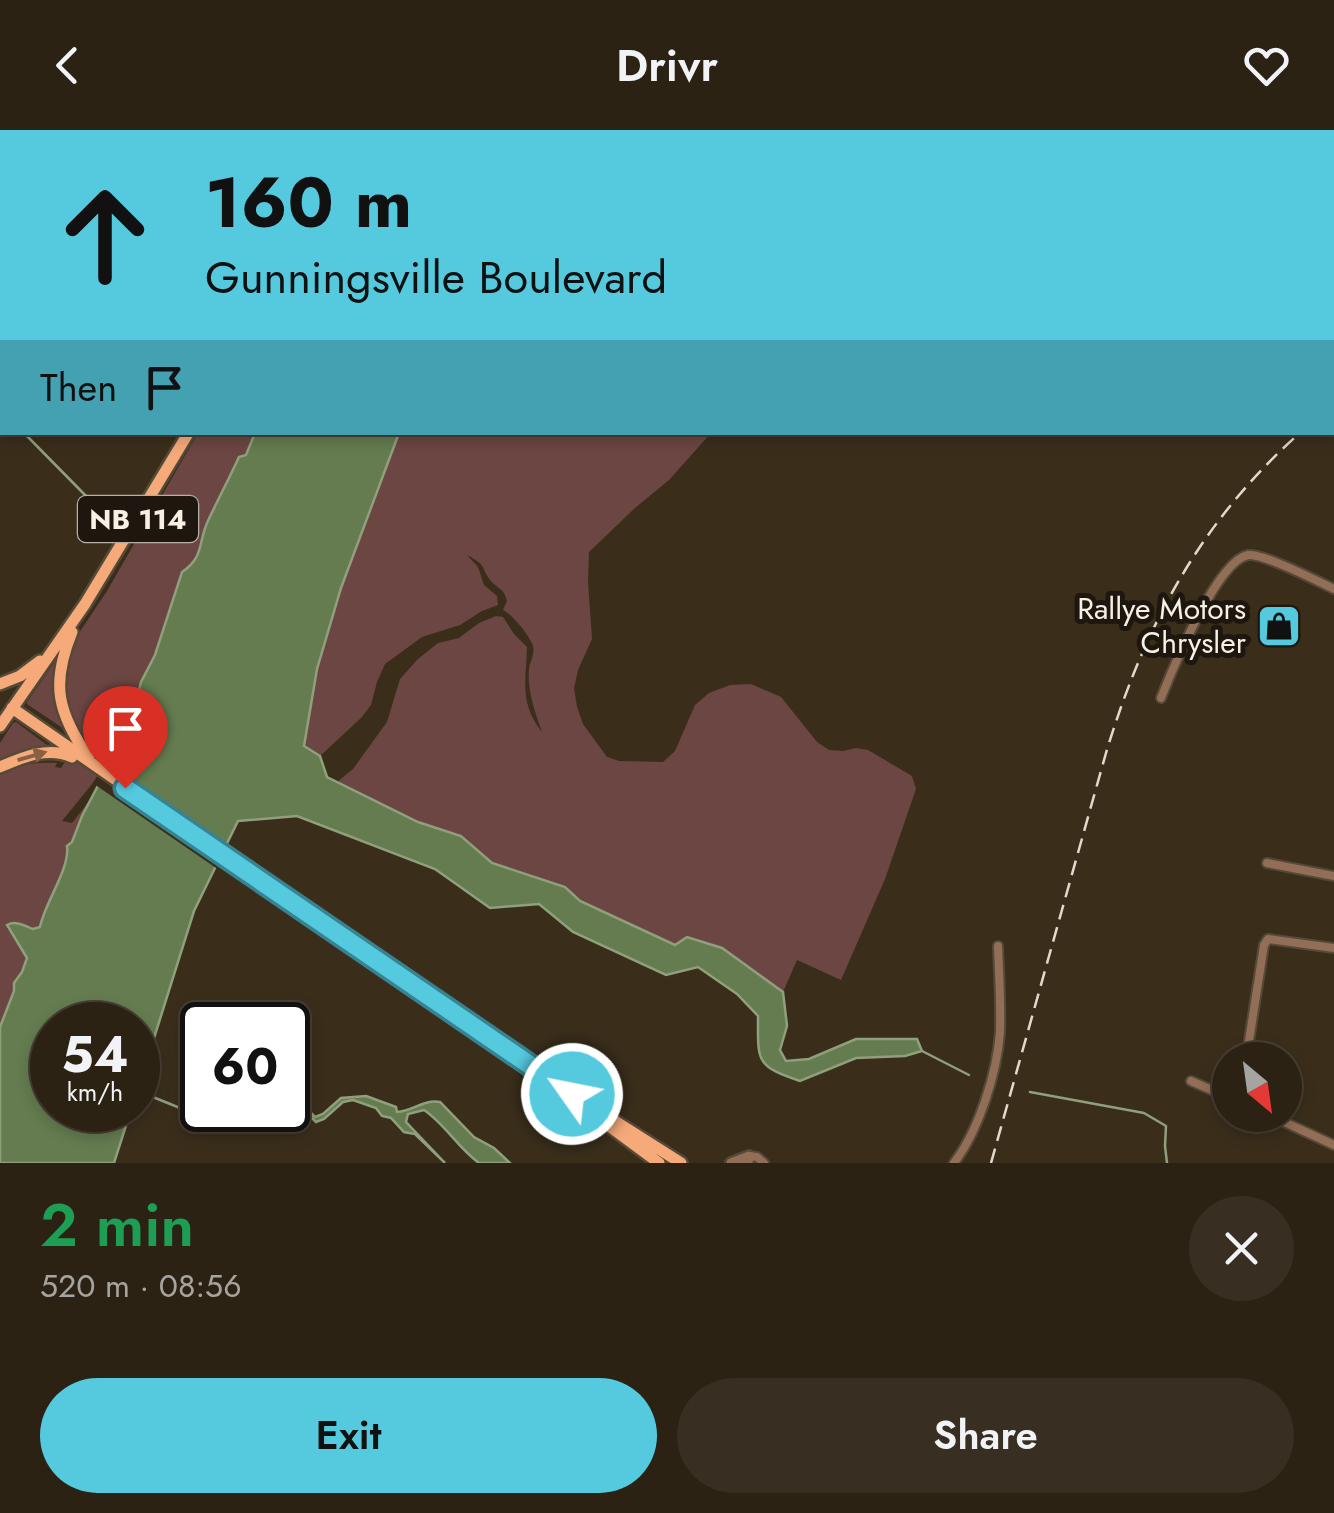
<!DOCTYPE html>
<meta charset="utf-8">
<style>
:root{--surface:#2c2214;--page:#382f22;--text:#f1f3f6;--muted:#a6a4a0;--line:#483f34;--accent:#55cadf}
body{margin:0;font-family:Jost,sans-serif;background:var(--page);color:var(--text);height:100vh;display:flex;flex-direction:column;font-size:38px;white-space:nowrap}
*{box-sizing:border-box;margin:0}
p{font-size:32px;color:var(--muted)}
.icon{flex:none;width:55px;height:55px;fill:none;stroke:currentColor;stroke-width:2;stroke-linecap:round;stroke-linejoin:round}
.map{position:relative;height:1033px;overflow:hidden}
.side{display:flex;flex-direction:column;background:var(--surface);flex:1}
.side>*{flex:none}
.guide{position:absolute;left:0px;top:0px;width:1335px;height:305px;box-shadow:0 5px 15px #0003,0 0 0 2px var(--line);background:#55cadf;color:#111;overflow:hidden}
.needle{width:65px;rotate:151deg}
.controls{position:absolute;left:1212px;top:912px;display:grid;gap:20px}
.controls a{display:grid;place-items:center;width:90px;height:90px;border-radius:50%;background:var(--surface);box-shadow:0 5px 15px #0003,0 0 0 2px var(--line);font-size:50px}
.speed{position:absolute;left:30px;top:872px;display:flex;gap:20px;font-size:50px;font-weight:700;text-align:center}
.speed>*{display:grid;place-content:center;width:130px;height:130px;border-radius:50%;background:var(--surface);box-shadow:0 5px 15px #0003,0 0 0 2px var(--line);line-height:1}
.speed small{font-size:25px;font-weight:400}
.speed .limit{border:5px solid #111;border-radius:15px;background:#fff;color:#111}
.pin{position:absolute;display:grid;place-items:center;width:85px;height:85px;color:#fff;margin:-102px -42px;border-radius:50% 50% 50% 0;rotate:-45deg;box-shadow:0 0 10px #0007}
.pin .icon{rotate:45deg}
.me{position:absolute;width:110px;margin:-55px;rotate:303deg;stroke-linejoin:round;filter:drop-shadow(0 0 8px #0008)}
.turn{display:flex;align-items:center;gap:35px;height:210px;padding:0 40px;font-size:45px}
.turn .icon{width:130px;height:130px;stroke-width:2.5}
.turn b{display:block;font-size:70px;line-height:85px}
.then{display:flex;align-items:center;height:95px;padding:0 40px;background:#0003;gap:20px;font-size:38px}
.round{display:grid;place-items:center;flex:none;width:105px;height:105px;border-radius:52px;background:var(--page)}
.summary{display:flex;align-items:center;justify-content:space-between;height:170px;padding:0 40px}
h1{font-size:60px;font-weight:600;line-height:75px;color:#1e9e55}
.cta{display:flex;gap:20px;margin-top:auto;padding:20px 40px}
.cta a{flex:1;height:115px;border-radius:60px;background:var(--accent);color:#111;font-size:40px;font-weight:600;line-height:115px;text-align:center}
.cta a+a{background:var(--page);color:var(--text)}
header{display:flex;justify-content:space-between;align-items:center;height:130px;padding:0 40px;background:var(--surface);font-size:45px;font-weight:600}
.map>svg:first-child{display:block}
.green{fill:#6c4642}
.water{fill:#647c50;stroke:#909f7c;stroke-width:2.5}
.pier{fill:#3a2e1b}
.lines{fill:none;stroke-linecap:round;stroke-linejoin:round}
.stream{stroke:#909f7c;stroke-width:2.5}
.minor-casing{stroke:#554937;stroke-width:12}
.tertiary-casing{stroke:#554937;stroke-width:14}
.primary-casing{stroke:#554937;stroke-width:16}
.minor{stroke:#936e57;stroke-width:8}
.tertiary{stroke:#936e57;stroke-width:9}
.primary{stroke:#f6a979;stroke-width:11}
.rail{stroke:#e2d9cc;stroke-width:2.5;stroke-dasharray:15 8;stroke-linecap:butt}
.oneway{fill:#8a6044}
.route-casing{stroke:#378391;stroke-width:25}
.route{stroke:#55cadf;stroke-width:18}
.labels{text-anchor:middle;stroke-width:10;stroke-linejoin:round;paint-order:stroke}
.shield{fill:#1d170f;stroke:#b6afa4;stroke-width:2.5}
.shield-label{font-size:28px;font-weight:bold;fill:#f8f0e4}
.poi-label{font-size:30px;fill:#f8f0e4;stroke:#1d170f;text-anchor:end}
</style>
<header><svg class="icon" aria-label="back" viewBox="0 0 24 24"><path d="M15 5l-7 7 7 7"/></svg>Drivr<svg class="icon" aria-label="heart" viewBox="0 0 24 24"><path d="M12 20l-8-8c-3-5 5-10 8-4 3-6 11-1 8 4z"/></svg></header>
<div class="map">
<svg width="1334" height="1033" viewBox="0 0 1334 1033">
<rect width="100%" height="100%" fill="#3a2e1b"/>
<path class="green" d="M0 0H82L80 2H2V209L0 210Z
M568 0H974L971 2H566Z
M198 303 209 307 212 303H255C242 335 222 363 207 395 198 415 204 426 182 443L155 525 141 552 131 593 92 654 62 691 72 693 90 670 67 721C64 748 45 771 40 798H7L23 819 27 832 14 853V861L0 897V641C20 634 36 632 57 633L55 637 61 638 81 608 65 572 63 549 73 512 107 461Z
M399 303H711L669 350 635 378 589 422 588 452 592 509 578 540 574 558 577 577 583 594 607 627 619 631 663 632 675 621 695 575 709 563 730 555 751 554 781 567 817 612 829 620 843 621 856 618 868 620 912 646 916 659 885 749 841 850 797 830 783 862 722 818 687 807 676 816 580 771 565 757 492 733 461 706 418 692 337 652 353 639 387 592 400 549 418 529 438 513 459 508 479 493 496 486 503 487 514 504 527 517C526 551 519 573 542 602 535 582 527 561 529 539 530 531 535 525 533 516 530 506 512 484 503 480L507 471C504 458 499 460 491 451 479 436 489 437 467 425L478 437 484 455 497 466 498 475 482 481 460 495 422 507 385 534 377 552 371 575 361 588 320 626 304 616 317 538 341 458Z
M58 527 55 545 64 599 27 574V572Z
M16 592 47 615 0 631V613L13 593Z"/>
<path class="water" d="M255 303H399L341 458 317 539 304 616 320 626 327 647 418 692 461 706 492 733 565 757 580 771 675 815 687 807 722 818 783 862 787 896 780 920 786 931 809 929 856 909H917L922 921 905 926 856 928 800 951C755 936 758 931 758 886L737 864 698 837 666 845 573 802 539 774 490 778 435 739 297 686 238 691 194 781 138 959V895H52V980H131L114 1033H0V897L14 861V853L22 842 27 828 7 795C16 790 25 796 33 799L40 797C45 772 70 739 67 716L72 712 82 686 131 593 141 552 155 525 182 442C204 427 198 414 207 393 217 371 229 349 239 327L246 325Z
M366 966 396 977 397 982C413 981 424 969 440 972L474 1007 494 1018 510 1033H479C458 1018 445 994 424 980L408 984 406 992 445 1033 415 1004 404 1002 391 988 382 986 376 978 353 970 343 972 324 989 316 992 306 982 288 977 291 976 307 979 315 987 323 984 341 968Z"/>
<path class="pier" d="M105 632 230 718 219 740 94 654Z"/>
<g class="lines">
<path class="stream" d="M0 143 2 144
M0 291 2 292
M20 302 28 307 86 366
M922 921 969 945
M138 961 185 980 191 979 193 973 202 968
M1030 962 1144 983 1166 996 1165 1016 1167 1033"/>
<g class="minor-casing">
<path id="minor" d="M266 0 268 2
M1161 568C1173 538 1217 431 1248 425 1263 423 1317 451 1334 459
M1267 733 1334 746
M1246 930 1264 815 1268 809 1334 818
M1191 951 1230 968
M1269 985 1334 1015
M749 1026 757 1027 764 1033
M954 1033C979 1000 997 943 1000 902 1001 873 999 844 998 816"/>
</g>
<g class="tertiary-casing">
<path id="tertiary" d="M731 1033 749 1026 748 1033"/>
</g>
<g class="primary-casing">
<path id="primary" d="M358 2 360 0
M72 502C50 556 58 581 89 629
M0 554 20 546 40 531
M12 578 498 914 659 1033
M0 596 85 474 189 302
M0 637C23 627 48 616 72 627
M610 988 681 1033"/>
</g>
<use href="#minor" class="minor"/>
<use href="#tertiary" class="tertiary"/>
<use href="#primary" class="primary"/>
<path class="rail" d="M1332 276 1334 274
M991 1033 1106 623C1144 497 1201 390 1301 302"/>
</g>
<defs><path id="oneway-solid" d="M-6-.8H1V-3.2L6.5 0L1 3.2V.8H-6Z" transform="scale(2.5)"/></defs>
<use class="oneway" href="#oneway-solid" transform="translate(32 626) rotate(-16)"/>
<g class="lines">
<g class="route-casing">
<path id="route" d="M125 658 572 964"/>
</g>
<use href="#route" class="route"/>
</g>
<defs>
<g id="shop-square" transform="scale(2.25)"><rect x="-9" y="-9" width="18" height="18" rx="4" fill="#55cadf" stroke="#1d170f"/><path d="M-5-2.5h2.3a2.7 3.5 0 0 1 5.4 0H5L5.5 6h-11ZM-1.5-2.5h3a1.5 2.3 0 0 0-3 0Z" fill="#111"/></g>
</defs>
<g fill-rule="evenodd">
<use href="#shop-square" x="1279" y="496"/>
</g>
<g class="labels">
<rect class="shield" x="78" y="366" width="120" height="46" rx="8"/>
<g class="shield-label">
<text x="138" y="399">NB 114</text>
</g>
<g class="poi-label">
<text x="1246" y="489">Rallye Motors<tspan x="1246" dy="34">Chrysler</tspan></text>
</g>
</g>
</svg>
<div class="controls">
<a><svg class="needle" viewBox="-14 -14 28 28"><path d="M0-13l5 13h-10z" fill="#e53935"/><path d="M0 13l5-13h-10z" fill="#a6a4a0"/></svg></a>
</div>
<div class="speed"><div>54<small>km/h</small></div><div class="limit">60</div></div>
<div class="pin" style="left:125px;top:658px;background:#d93025"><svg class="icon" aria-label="arrive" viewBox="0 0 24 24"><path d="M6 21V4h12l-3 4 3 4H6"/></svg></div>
<svg class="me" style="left:572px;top:964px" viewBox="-20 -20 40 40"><circle r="17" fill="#55cadf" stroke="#fff" stroke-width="3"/><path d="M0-11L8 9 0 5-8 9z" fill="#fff"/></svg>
<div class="guide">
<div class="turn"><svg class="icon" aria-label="ahead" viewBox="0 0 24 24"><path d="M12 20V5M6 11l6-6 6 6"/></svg><div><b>160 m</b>Gunningsville Boulevard</div></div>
<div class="then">Then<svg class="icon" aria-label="arrive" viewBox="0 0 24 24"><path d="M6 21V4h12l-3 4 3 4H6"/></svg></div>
</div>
</div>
<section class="side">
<div class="summary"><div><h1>2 min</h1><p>520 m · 08:56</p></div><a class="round"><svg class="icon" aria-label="close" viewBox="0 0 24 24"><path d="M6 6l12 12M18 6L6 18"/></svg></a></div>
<div class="cta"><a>Exit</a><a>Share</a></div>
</section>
